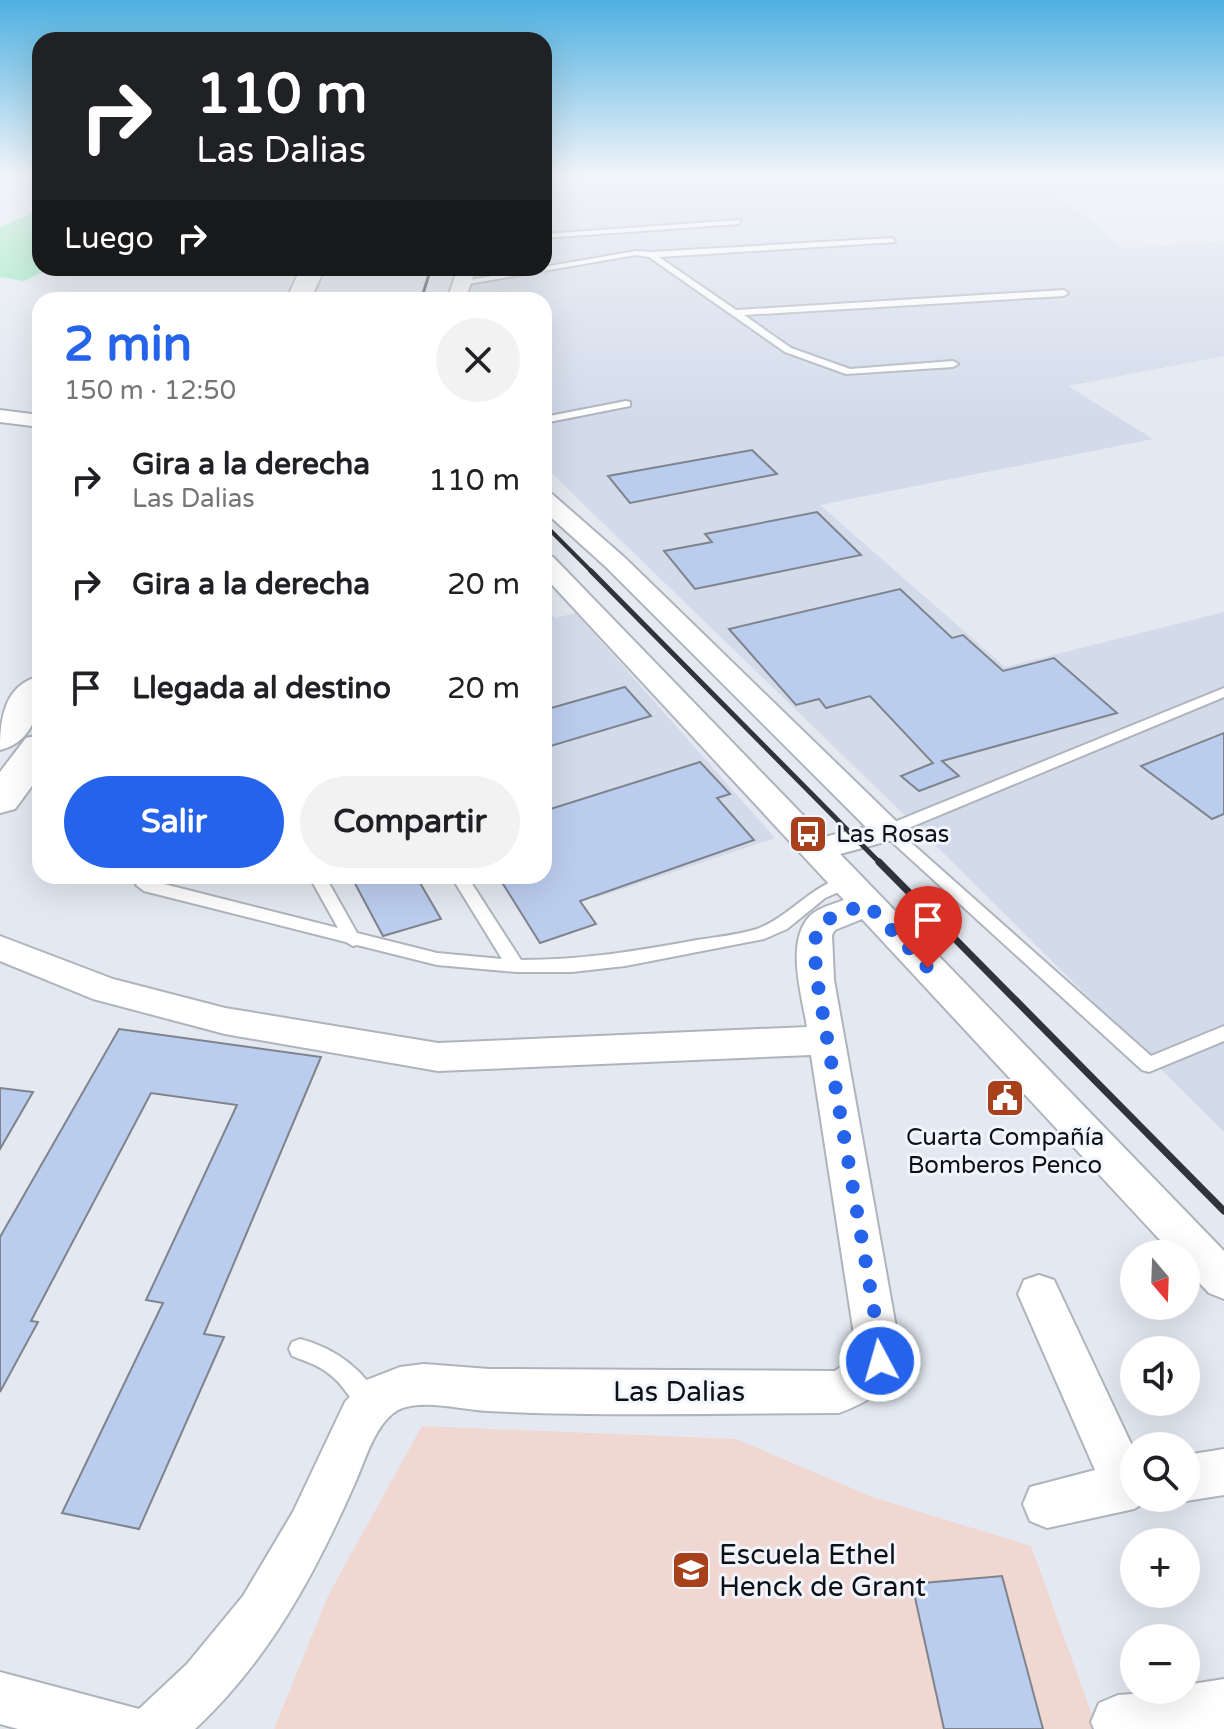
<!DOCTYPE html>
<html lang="es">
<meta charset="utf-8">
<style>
:root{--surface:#fff;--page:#f2f2f2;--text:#202124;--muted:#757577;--accent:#2563eb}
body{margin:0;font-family:"Varela Round",sans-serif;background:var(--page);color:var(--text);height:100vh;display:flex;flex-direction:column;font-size:30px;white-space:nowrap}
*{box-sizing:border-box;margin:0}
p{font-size:26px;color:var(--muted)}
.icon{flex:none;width:44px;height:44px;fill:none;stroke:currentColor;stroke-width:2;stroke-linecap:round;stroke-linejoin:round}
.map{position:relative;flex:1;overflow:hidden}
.sheet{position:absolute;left:32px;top:292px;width:520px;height:592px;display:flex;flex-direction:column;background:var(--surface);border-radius:24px;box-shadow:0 8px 32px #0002}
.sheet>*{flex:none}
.guide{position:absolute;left:32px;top:32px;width:520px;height:244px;border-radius:24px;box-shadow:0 8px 32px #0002;background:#202124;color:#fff;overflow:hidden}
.needle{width:52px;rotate:161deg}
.controls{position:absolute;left:1120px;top:1240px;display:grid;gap:16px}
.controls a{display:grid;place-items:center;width:80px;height:80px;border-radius:50%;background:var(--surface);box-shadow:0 8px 32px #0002;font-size:40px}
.pin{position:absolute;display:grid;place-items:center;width:68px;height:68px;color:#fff;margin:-82px -34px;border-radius:50% 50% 50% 0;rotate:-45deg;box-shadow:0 0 8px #0007}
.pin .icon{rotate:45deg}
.me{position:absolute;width:88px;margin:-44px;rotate:354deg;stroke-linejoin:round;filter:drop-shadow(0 0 6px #0008)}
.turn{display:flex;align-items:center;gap:28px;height:168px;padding:0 32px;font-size:36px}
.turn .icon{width:104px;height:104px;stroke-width:2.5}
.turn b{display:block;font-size:56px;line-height:68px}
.then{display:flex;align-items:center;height:76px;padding:0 32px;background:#0003;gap:16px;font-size:30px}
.round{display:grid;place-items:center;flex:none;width:84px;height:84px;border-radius:42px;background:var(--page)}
.overview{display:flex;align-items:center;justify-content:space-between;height:136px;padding:0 32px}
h1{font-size:48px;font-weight:800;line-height:60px;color:var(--accent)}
.primary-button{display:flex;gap:16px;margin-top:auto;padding:16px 32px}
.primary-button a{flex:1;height:92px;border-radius:48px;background:var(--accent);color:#fff;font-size:32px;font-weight:800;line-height:92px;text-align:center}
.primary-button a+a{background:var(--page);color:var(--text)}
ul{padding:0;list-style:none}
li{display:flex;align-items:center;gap:24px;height:104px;padding:0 32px}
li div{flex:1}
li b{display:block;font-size:30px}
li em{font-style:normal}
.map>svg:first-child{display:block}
.built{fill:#d3dbeb}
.education{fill:#f1d7d1}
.green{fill:#85e6b0}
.building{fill:#bbcdef;stroke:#7f848c;stroke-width:2}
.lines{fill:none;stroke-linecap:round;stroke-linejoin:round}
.lane-casing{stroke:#afb4bc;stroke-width:4}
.street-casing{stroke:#afb4bc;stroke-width:4}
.highway-casing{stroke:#afb4bc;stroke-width:4}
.lane{fill:#fff;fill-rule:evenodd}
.street{fill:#fff;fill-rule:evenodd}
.highway{fill:#fff;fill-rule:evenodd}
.rail-far3{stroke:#303337;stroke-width:3}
.rail-far2{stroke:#303337;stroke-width:4}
.rail-far1{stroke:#303337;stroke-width:5}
.rail{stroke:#303337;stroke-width:7}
.route{stroke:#2563eb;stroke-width:14;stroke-dasharray:0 25.2}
.labels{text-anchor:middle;stroke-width:6;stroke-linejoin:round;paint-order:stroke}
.poi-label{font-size:24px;fill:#0e1013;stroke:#f0f5fe;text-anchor:start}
.near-street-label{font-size:28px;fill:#0e1013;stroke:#f0f5fe}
.near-poi-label{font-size:28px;fill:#0e1013;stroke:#f0f5fe;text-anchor:start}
</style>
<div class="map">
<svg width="1224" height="1729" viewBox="0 0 1224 1729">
<rect width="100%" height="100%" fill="#e3e8f1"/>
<path class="built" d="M848 175H1033L1125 249 1224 241V356L1068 386 1153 439 820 505 1005 667 1224 612V1132L922 832 544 466V300H469L475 268H544V191Z
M544 604 555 618 576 613 775 838 596 898 544 826Z"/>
<path class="education" d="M422 1426 736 1439 875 1498 1031 1546 1097 1729H274L329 1594Z"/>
<path class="green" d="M40 210V268H52L24 281 0 277V227Z"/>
<path class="building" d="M752 450 777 474 630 503 608 476Z
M817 512 861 555 695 589 664 551 712 542 705 534Z
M900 589 952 638 963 635 1003 671 1054 658 1117 713 942 761 959 776 919 791 901 776 933 763 870 696 826 708 819 699 796 705 729 629Z
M625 687 651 716 544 748V710Z
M1224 733V814L1212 819 1141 766Z
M700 762 730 794 717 798 754 840 580 901 596 924 540 943 498 876H544V811Z
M351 876H416L441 919 383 936Z
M119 1029 321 1057 204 1334 224 1337 139 1529 62 1513 163 1303 146 1300 237 1105 151 1093 31 1321 38 1322 0 1392V1237Z
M0 1088 33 1092 0 1149Z
M1002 1576 1043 1729H944L912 1584Z"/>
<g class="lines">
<g class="lane-casing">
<path id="lane" d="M741 220 738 224 544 238V234Z
M892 238 895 242 659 257 736 310 1064 290 1068 293 1064 296 744 315 791 348 850 369 953 361 958 364 953 367 846 374 785 352 649 257 636 255 462 285 458 282 636 251 651 252Z
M626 401 630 402V406L544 423V417Z
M1224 688V697L899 832 1151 1056 1224 1026V1041L1149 1072 1142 1070 880 831 882 827Z
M309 876H325L357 933 437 953 502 959 451 876H467L521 960C581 960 638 951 697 940 716 937 738 935 757 929 791 916 809 887 846 876L854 882 852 886 825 898 787 929 764 939 625 966 572 972H516L437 965 357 945 353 946 346 942 144 891 136 885 144 879 338 928Z
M300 1339C335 1348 367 1371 382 1405L379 1413 371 1416C355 1410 347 1389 334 1378 321 1366 308 1362 292 1356L289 1349 292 1342Z"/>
</g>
<g class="street-casing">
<path id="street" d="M458 268H476L465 300H447Z
M0 410 40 415V427L0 422Z
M544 492 552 494 624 557 899 824 904 831 899 838 840 854 1224 1251V1299L1209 1293 1186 1269V1254H1173L862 919 835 930 832 935 834 980 902 1361C889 1390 868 1402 839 1413 722 1413 604 1417 488 1411 463 1410 421 1398 398 1410 375 1423 365 1461 355 1483 315 1574 269 1660 195 1729H18L0 1724V1672L139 1709 187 1664 243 1596 293 1512 345 1402 364 1381 400 1367 424 1364 489 1369 835 1371 857 1354 811 1055 438 1071 225 1034 93 999 0 961V936L113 979 225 1008 438 1043 807 1027C802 995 785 942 810 916 817 908 834 904 844 900L544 576V555L553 557 824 837 866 827 606 567 544 511Z
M1039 1275 1054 1280 1134 1450V1498H1152L1134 1509 1047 1528 1030 1521 1023 1504 1030 1487 1095 1470 1018 1294 1024 1280Z
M1224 1449V1495L1186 1501 1177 1498H1186V1455Z
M1224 1679V1729H1094L1091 1722 1099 1703 1118 1695 1186 1690V1685Z"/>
</g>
<g class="highway-casing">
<path id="highway" d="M301 268H325L310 300H286Z
M40 676C40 707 36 741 0 750 0 719 4 685 40 676Z
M40 735V775L15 809 0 813V772L26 738Z"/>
</g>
<use href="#lane" class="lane"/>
<use href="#street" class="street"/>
<use href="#highway" class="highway"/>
<path class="rail-far3" d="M421 300 431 268"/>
<path class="rail-far2" d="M544 524 593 573"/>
<path class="rail-far1" d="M591 571 881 864"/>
<path class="rail" d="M879 862 1224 1211"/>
</g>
<linearGradient id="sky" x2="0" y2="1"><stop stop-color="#4eb0e0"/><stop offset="0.42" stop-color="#f2f5f9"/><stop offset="1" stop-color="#f2f5f9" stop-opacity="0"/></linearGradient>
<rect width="1224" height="417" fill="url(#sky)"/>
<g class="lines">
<path class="route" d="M880 1361 874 1310 817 980C812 922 812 923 867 904L928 968"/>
</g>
<defs>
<g id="bus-square" transform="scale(2)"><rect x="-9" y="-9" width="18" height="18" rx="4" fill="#a7401b" stroke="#f0f5fe"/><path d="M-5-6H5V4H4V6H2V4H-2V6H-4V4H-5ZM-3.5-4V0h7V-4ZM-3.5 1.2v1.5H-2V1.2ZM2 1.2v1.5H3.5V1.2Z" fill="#fff"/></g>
<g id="civic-square" transform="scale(2)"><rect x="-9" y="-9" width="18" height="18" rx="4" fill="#a7401b" stroke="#f0f5fe"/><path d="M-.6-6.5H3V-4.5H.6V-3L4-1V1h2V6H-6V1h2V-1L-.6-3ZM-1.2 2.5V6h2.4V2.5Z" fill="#fff"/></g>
<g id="school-square" transform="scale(2)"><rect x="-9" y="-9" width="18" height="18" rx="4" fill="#a7401b" stroke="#f0f5fe"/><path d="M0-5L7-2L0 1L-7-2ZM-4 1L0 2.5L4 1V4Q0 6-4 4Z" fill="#fff"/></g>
</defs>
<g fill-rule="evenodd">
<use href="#bus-square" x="808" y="834"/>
<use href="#civic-square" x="1005" y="1098"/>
<use href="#school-square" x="691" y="1570"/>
</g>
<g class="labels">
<g class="poi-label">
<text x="836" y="842">Las Rosas</text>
<text x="1005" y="1145" text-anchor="middle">Cuarta Compañía<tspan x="1005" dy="28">Bomberos Penco</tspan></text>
</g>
<g class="near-street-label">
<text x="679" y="1401">Las Dalias</text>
</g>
<g class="near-poi-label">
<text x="719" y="1564">Escuela Ethel<tspan x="719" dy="32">Henck de Grant</tspan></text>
</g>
</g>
</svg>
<div class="controls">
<a><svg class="needle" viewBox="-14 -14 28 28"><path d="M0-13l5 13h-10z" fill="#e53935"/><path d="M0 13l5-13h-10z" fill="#757577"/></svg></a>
<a><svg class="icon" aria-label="sound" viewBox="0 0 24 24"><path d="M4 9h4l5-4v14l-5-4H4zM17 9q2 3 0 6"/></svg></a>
<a><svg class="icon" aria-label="search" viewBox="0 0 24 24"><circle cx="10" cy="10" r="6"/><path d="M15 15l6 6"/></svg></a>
<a>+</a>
<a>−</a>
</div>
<div class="pin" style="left:928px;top:968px;background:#d93025"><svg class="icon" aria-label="arrive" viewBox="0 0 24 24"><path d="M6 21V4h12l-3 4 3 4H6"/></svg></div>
<svg class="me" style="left:880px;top:1361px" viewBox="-20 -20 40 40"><circle r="17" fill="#2563eb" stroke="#fff" stroke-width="3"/><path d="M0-11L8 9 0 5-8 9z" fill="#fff"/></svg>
<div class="guide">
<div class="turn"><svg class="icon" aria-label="right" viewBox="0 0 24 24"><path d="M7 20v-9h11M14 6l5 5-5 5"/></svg><div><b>110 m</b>Las Dalias</div></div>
<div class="then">Luego<svg class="icon" aria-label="right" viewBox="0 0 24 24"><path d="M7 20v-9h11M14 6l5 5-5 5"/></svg></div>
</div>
<section class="sheet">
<div class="overview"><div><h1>2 min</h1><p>150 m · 12:50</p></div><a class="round"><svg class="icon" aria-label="close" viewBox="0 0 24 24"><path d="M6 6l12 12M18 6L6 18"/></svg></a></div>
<ul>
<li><svg class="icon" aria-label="right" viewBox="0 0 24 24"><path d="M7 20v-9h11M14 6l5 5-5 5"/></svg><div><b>Gira a la derecha</b><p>Las Dalias</p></div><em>110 m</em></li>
<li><svg class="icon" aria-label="right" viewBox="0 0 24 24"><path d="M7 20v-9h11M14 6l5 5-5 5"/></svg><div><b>Gira a la derecha</b></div><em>20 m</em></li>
<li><svg class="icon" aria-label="arrive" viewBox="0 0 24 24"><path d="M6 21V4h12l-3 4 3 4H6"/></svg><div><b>Llegada al destino</b></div><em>20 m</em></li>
</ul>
<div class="primary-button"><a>Salir</a><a>Compartir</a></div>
</section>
</div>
